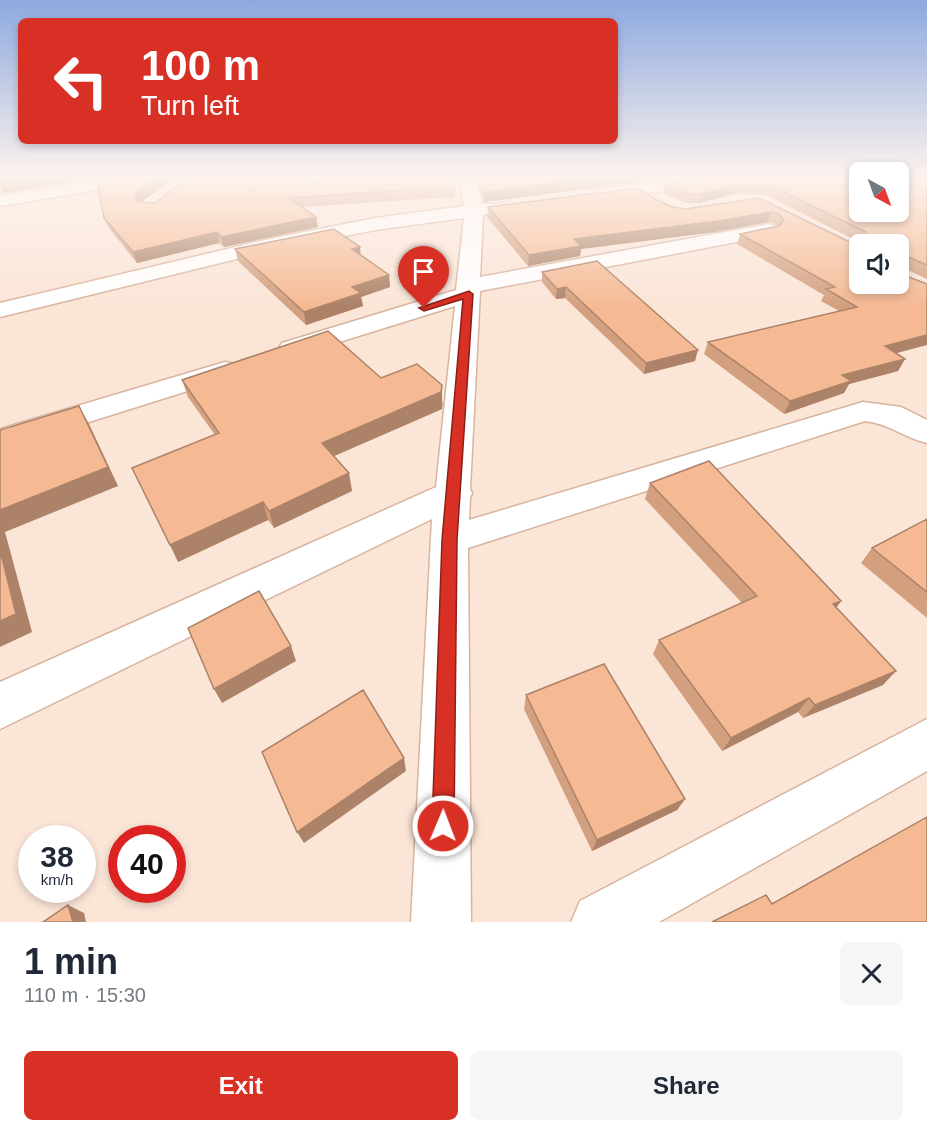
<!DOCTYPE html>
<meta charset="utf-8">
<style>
:root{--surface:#fff;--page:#f6f6f7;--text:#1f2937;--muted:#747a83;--accent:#d93025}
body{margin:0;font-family:Arial,sans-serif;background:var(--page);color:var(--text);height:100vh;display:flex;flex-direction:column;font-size:22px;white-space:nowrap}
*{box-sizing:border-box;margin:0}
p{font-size:20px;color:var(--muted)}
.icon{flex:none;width:33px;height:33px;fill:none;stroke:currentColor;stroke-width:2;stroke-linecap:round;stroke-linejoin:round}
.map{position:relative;height:922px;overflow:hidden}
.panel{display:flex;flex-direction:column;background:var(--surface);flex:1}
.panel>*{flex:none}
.guide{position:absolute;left:18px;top:18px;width:600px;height:126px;border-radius:9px;box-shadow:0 3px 9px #0003;background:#d93025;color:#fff;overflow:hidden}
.needle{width:39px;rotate:139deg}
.fabs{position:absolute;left:849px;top:162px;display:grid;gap:12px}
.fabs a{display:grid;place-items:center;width:60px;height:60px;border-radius:9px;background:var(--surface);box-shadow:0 3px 9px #0003;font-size:30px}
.speed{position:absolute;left:18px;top:825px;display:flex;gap:12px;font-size:30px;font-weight:700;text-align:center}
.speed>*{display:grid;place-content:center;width:78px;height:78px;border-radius:50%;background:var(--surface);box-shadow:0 3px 9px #0003;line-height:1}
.speed small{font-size:15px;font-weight:400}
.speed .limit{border:9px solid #d22;background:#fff;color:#111}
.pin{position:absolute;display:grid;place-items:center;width:51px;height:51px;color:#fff;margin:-62px -26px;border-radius:50% 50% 50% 0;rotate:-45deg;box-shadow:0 0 6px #0007}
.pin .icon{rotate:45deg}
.me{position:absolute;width:66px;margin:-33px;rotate:1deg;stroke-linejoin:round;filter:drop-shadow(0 0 4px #0008)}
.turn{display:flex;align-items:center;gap:21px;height:126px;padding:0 24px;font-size:27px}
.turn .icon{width:78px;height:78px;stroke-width:2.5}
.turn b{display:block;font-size:42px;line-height:51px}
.round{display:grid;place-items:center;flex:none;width:63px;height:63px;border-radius:9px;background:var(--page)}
.head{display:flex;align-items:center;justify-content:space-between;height:102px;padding:0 24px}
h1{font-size:36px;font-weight:700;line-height:45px}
.action{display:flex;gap:12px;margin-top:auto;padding:12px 24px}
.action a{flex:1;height:69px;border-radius:9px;background:var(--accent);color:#fff;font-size:24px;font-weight:700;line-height:69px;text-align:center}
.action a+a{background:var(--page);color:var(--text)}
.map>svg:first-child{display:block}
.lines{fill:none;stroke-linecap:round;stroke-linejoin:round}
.minor-casing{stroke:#d8b49e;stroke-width:3}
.minor{fill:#fff;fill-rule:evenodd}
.wall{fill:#d3a07f}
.shaded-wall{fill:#ac8268}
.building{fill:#f5ba94;stroke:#ac8268;stroke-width:1.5}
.route{fill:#d93025;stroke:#8d1f18;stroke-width:1.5}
</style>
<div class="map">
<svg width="927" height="922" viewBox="0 0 927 922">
<rect width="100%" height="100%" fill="#fbe5d7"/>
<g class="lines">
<g class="minor-casing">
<path id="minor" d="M116 177H155L147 182 0 206V196Z
M459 177H475L482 204H501L503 208 501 212 483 215 480 277 768 224 775 226 778 230 775 234 768 236 480 291 470 489 472 493 470 498 469 520 863 402 901 407 927 420V443C903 437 890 424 865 421L468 548 471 922H411L432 519 0 729V682L436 487 455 306 291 357 282 355 278 349 282 343 456 290 464 218 375 230 269 251 0 317V303L269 239 375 218 464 206Z
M695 177H742L734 182 596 200 590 199 587 195 590 191 596 190Z
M225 362 235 364 239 370 235 376 0 450V429Z
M927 719V771L659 922H571L580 901Z"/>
</g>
<use href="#minor" class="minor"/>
</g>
<path class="wall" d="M130 177H177L141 202 155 203 189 177H305L303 181 317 182 319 177H458L457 181 455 177V197L302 207 316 217 318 227 224 247 219 243 137 263 109 228 104 218Z
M477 177H677L484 202Z
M927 182V279L901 267 897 353 905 359 898 371 849 384 844 393 784 414 704 354 708 342 839 311 821 301 824 295 737 244 740 234 777 226 776 224 768 222 715 232 581 249 580 256 528 266 487 217 488 207 657 200 672 207 686 209 759 198 860 247V284L898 244H861V243L766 195 736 194 698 203H686L663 193 665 184Z
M235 249 361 255 389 275 390 287 361 297 363 306 306 325 238 261Z
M542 272 695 361 644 374 565 298 556 299 542 282Z
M381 378 443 402 442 409 334 456 352 491 274 528 268 520 178 562 215 435 188 397 182 380Z
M650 483 841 601 836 608 883 685 803 718 798 712 722 751 653 654 659 640 742 603 645 499Z
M927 519V618L861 563 872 548Z
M526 695 685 799 677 810 592 851 524 709Z"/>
<path class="shaded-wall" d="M40 177H102L3 193 0 188V183Z
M160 177H177L142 201 139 206 135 196 138 191Z
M604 177H677L484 202V192Z
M739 184 736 194 698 203 701 194Z
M771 212 768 222 715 232 581 249 580 256 528 266 529 255 574 239Z
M316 217 318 227 224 247 221 237Z
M217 232 219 243 137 263 133 252Z
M360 247 361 258 352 249Z
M389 275 390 287 361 297 363 306 306 325 304 312 352 287Z
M566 287 565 298 556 299 557 289Z
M927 335V345L878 358 885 346Z
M698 350 695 361 644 374 646 363Z
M905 359 898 371 849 384 844 393 784 414 790 401 842 375Z
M442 385V409L325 460 322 443Z
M79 406 89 424 118 486 5 532 32 632 0 647V510Z
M349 473 352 491 274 528 269 511Z
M263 502 268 520 178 562 170 545Z
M841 601 830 616 833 604Z
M291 646 296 661 222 703 214 689Z
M896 671 883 685 803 718 815 705Z
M809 698 798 712 722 751 731 738Z
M404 758 406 771 304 843 297 832Z
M685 799 677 810 592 851 597 840Z
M68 905 84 913 86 922H73Z"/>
<path class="building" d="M0 177H40L0 183Z
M130 177H160L138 191 135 196 137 202 155 203 189 177H300L303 181 317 182 319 177H455V187L289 198 316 217 221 237 217 232 133 252 104 218 97 182Z
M480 177H604L484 192Z
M719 177H860V212H898V177H912L927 182V265L904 255 901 257V274L927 284V335L885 346 905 359 842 375 851 381 790 401 708 342 857 307 826 289 835 287 740 234 779 226 784 220 779 214 771 212 718 221 574 239 581 246 529 255 488 207 638 188 657 200 672 207 686 209 759 198 860 247V284H898V244H866V232L769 185 739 184 701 194H688L665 184Z
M334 229 360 247 352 249 389 275 352 287 361 293 304 312 235 249Z
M597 261 698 350 646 363 566 287 557 289 542 272Z
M328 331 381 378 417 364 442 385 441 392 322 443 349 473 269 511 263 502 170 545 132 468 219 433 182 380Z
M79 406 108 467 0 510V430Z
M709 461 841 601 833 604 896 671 815 705 809 698 731 738 659 640 757 596 650 483Z
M927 519V592L872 548Z
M0 550 16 614 0 621Z
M259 591 291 646 214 689 188 628Z
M604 664 685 799 597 840 526 695Z
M363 690 404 758 297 832 262 752Z
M927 817V922H712L766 895 772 904Z
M68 905 73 922H43Z"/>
<linearGradient id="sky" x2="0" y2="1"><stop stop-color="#8da9df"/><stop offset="0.58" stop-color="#fdf3ed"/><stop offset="1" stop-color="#fdf3ed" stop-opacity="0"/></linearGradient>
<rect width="927" height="306" fill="url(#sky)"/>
<path class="route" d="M469 291 473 294 457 540 454 826 451 834 443 838 435 834 432 826 442 540 463 299 424 311 419 308Z"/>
</svg>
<div class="fabs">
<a><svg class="needle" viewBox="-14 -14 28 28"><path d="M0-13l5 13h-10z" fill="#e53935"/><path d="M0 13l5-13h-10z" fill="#747a83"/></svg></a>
<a><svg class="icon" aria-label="sound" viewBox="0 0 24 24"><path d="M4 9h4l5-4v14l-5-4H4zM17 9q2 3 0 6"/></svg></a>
</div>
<div class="speed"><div>38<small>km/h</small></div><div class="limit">40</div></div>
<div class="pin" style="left:424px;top:308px;background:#d93025"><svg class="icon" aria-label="arrive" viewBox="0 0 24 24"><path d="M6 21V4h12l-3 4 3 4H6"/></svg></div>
<svg class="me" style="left:443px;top:826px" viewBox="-20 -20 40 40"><circle r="17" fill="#d93025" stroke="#fff" stroke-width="3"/><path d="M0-11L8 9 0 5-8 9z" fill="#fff"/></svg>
<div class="guide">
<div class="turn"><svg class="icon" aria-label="left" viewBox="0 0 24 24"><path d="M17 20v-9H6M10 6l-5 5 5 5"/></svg><div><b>100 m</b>Turn left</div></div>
</div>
</div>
<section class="panel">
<div class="head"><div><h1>1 min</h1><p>110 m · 15:30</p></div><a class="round"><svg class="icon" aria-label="close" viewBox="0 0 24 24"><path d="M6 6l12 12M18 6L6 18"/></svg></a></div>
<div class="action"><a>Exit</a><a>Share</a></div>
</section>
